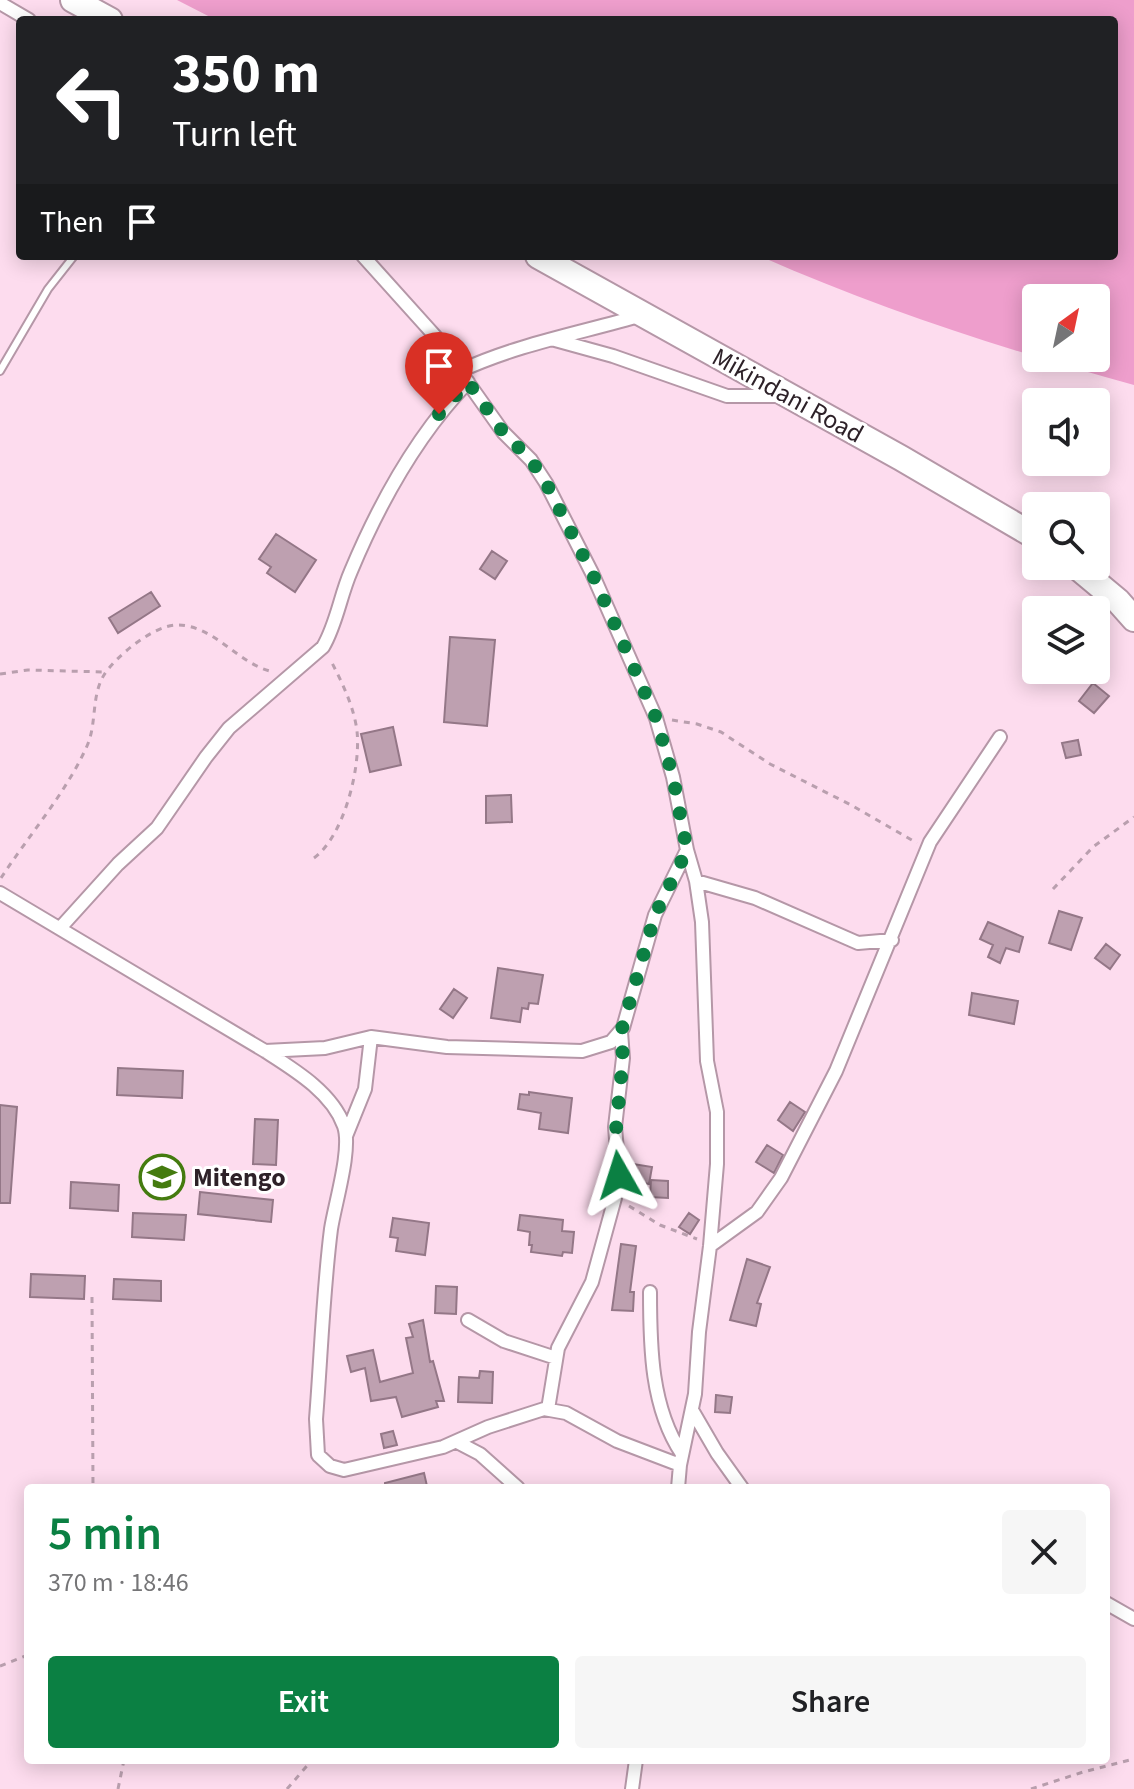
<!DOCTYPE html>
<meta charset="utf-8">
<style>
:root{--surface:#fff;--page:#f6f6f6;--text:#202124;--muted:#757577;--accent:#0b8043}
body{margin:0;font-family:"Source Sans 3",sans-serif;background:var(--page);color:var(--text);height:100vh;display:flex;flex-direction:column;font-size:30px;white-space:nowrap}
*{box-sizing:border-box;margin:0}
p{font-size:26px;color:var(--muted)}
.icon{flex:none;width:44px;height:44px;fill:none;stroke:currentColor;stroke-width:2;stroke-linecap:round;stroke-linejoin:round}
.map{position:relative;flex:1;overflow:hidden}
.sheet{position:absolute;left:24px;top:1484px;width:1086px;height:280px;display:flex;flex-direction:column;background:var(--surface);border-radius:8px;box-shadow:0 4px 20px #0003}
.sheet>*{flex:none}
.guide{position:absolute;left:16px;top:16px;width:1102px;height:244px;border-radius:8px;box-shadow:0 4px 20px #0003;background:#202124;color:#fff;overflow:hidden}
.needle{width:52px;rotate:33deg}
.buttons{position:absolute;left:1022px;top:284px;display:grid;gap:16px}
.buttons a{display:grid;place-items:center;width:88px;height:88px;border-radius:8px;background:var(--surface);box-shadow:0 4px 20px #0003;font-size:40px}
.pin{position:absolute;display:grid;place-items:center;width:68px;height:68px;color:#fff;margin:-82px -34px;border-radius:50% 50% 50% 0;rotate:-45deg;box-shadow:0 0 8px #0007}
.pin .icon{rotate:45deg}
.me{position:absolute;width:88px;margin:-44px;rotate:354deg;stroke-linejoin:round;filter:drop-shadow(0 0 6px #0008)}
.turn{display:flex;align-items:center;gap:28px;height:168px;padding:0 24px;font-size:36px}
.turn .icon{width:104px;height:104px;stroke-width:2.5}
.turn b{display:block;font-size:56px;line-height:68px}
.then{display:flex;align-items:center;height:76px;padding:0 24px;background:#0003;gap:16px;font-size:30px}
.round{display:grid;place-items:center;flex:none;width:84px;height:84px;border-radius:8px;background:var(--page)}
.headline{display:flex;align-items:center;justify-content:space-between;height:136px;padding:0 24px}
h1{font-size:48px;font-weight:600;line-height:60px;color:var(--accent)}
.button{display:flex;gap:16px;margin-top:auto;padding:16px 24px}
.button a{flex:1;height:92px;border-radius:8px;background:var(--accent);color:#fff;font-size:32px;font-weight:600;line-height:92px;text-align:center}
.button a+a{background:var(--page);color:var(--text)}
.map>svg:first-child{display:block}
.water{fill:#ee9ecc;fill-rule:evenodd}
.building{fill:#bea0b0;stroke:#947787;stroke-width:2}
.lines{fill:none;stroke-linecap:round;stroke-linejoin:round}
.lane-casing{stroke:#b597a7;stroke-width:10}
.street-casing{stroke:#b597a7;stroke-width:16}
.highway-casing{stroke:#b597a7;stroke-width:28}
.path{stroke:#b99fae;stroke-width:3;stroke-dasharray:6 6;stroke-linecap:butt}
.lane{stroke:#fff;stroke-width:6}
.street{stroke:#fff;stroke-width:12}
.highway{stroke:#fff;stroke-width:24}
.route{stroke:#0b8043;stroke-width:14;stroke-dasharray:0 25.2}
.labels{text-anchor:middle;stroke-width:6;stroke-linejoin:round;paint-order:stroke}
.street-label{font-size:26px;fill:#2d2128;stroke:#fff}
.poi-label{font-size:26px;font-weight:bold;fill:#2d2128;stroke:#fff;text-anchor:start}
</style>
<div class="map">
<svg width="1134" height="1789" viewBox="0 0 1134 1789">
<rect width="100%" height="100%" fill="#fddcee"/>
<path class="water" d="M177 0H1134V385C1007 350 880 309 760 256H1114V20H216ZM1036 298H1096V358H1036Z"/>
<path class="building" d="M276 534 316 560 295 592 267 573 271 567 259 559Z
M492 551 507 561 495 579 480 569Z
M151 592 160 606 118 633 109 618Z
M450 637 495 640 487 726 444 722Z
M1093 683 1109 696 1094 713 1079 701Z
M393 727 401 765 370 772 361 734Z
M1078 740 1081 755 1066 758 1062 743Z
M511 795 512 822 486 823V796Z
M1059 911 1082 918 1071 950 1049 943Z
M988 922 1023 937 1019 952 1006 948 1000 963 988 957 993 945 980 939Z
M1106 944 1120 955 1110 969 1095 958Z
M498 968 543 975 538 1004 529 1003 528 1009 522 1008 520 1022 491 1018Z
M454 989 467 998 453 1018 440 1009Z
M972 993 1018 1001 1014 1024 969 1015Z
M118 1068 183 1071 182 1098 117 1095Z
M529 1092 572 1098 568 1133 539 1129 541 1113 518 1109 520 1094 529 1095Z
M790 1102 805 1112 793 1131 778 1120Z
M0 1105 17 1107 10 1203H0Z
M255 1119 278 1120 276 1165 253 1164Z
M767 1145 783 1155 774 1173 756 1162Z
M627 1163 652 1167 649 1184 627 1180Z
M651 1180 668 1181V1198L650 1197Z
M71 1182 119 1185 118 1211 70 1208Z
M200 1192 273 1200 271 1222 198 1214Z
M133 1213 186 1215 184 1240 132 1237Z
M689 1213 699 1220 690 1234 679 1227Z
M520 1215 563 1220 562 1231 574 1232 572 1253 563 1252 562 1256 531 1252 532 1245H529L530 1232 518 1230Z
M393 1218 429 1223 425 1255 396 1251 398 1238 390 1237Z
M621 1244 636 1246 630 1292H634L633 1311 612 1310Z
M747 1259 770 1267 757 1303 761 1304 756 1326 730 1320Z
M31 1274 85 1276 84 1299 30 1297Z
M114 1279 161 1281V1301L113 1299Z
M436 1286 457 1287 456 1314 435 1313Z
M423 1320 430 1362 433 1361 444 1401H436L438 1407 402 1417 396 1397 371 1401 365 1368 351 1372 347 1356 373 1350 380 1382 413 1373 406 1338 413 1337 409 1324Z
M480 1371 493 1372 492 1403 458 1402 459 1377 479 1378Z
M716 1395 732 1397 730 1413 715 1412Z
M393 1431 397 1445 384 1448 381 1434Z
M424 1473 427 1486 385 1488V1483Z"/>
<g class="lines">
<g class="lane-casing">
<path id="lane" d="M0 371 48 289 74 256"/>
</g>
<g class="street-casing">
<path id="street" d="M0 3 29 20
M363 256 435 336 503 432 531 460 546 483 592 573 656 718 673 777 687 850 696 881 702 922 707 1061 717 1112V1164L710 1246 699 1332 695 1394 680 1465 678 1488
M555 340 613 356 727 396H779
M460 371C518 344 581 333 642 315
M696 881 755 898 858 943 892 940
M0 893 265 1051C293 1069 332 1092 344 1126 352 1149 335 1203 331 1229 323 1292 321 1356 316 1419L318 1455 330 1466 344 1470 443 1447 488 1427 544 1409 566 1413 617 1441 680 1465
M61 927 118 864 157 828 206 757 229 728 323 647C337 623 340 596 351 571 379 504 417 435 468 382
M265 1051 325 1048 371 1037 447 1047 582 1051 611 1042 623 1028 655 915 687 850
M346 1136 365 1089 371 1037
M710 1246 757 1212 781 1178 836 1071 930 842 1000 737
M650 1292C650 1347 651 1408 682 1454
M468 1320 504 1341 556 1358
M548 1409 558 1348 592 1282 615 1198 619 1175 615 1127 623 1058 621 1032
M692 1410 717 1453 742 1488
M457 1442 480 1454 518 1488
M1106 1603 1134 1619
M632 1789 636 1760"/>
</g>
<g class="highway-casing">
<path id="highway" d="M73 0 110 20
M538 256 901 458 1036 537
M1076 566 1118 601 1134 619"/>
</g>
<path class="path" d="M0 674 28 670 104 672
M672 720 697 724 721 732 770 764 851 805 917 843
M314 858C344 836 361 768 357 731 354 707 342 682 331 661
M1 878C29 835 66 793 87 746 97 724 91 696 104 675 116 656 154 625 177 625 215 625 238 665 274 672
M1053 889 1093 847 1134 817
M629 1206 660 1225 697 1239
M92 1297 93 1488
M0 1666 28 1655
M118 1789 124 1760
M287 1789 312 1760
M1031 1789 1083 1772 1134 1759"/>
<use href="#lane" class="lane"/>
<use href="#street" class="street"/>
<use href="#highway" class="highway"/>
</g>
<g class="lines">
<path class="route" d="M439 414 468 382 503 432 531 460 546 483 592 573 656 718 673 777 682 825 687 850 655 915 621 1032 623 1058 615 1140 619 1175"/>
</g>
<defs>
<g id="school-ring" transform="scale(2.3)"><circle r="9.5" fill="#fff" stroke="#447b0f" stroke-width="1.5"/><path d="M0-5L7-2L0 1L-7-2ZM-4 1L0 2.5L4 1V4Q0 6-4 4Z" fill="#447b0f"/></g>
</defs>
<g fill-rule="evenodd">
<use href="#school-ring" x="162" y="1177"/>
</g>
<g class="labels">
<g class="street-label">
<text transform="translate(788 395) rotate(29)" y="9">Mikindani Road</text>
</g>
<g class="poi-label">
<text x="193" y="1186">Mitengo</text>
</g>
</g>
</svg>
<div class="buttons">
<a><svg class="needle" viewBox="-14 -14 28 28"><path d="M0-13l5 13h-10z" fill="#e53935"/><path d="M0 13l5-13h-10z" fill="#757577"/></svg></a>
<a><svg class="icon" aria-label="sound" viewBox="0 0 24 24"><path d="M4 9h4l5-4v14l-5-4H4zM17 9q2 3 0 6"/></svg></a>
<a><svg class="icon" aria-label="search" viewBox="0 0 24 24"><circle cx="10" cy="10" r="6"/><path d="M15 15l6 6"/></svg></a>
<a><svg class="icon" aria-label="layers" viewBox="0 0 24 24"><path d="M12 4l9 5-9 5-9-5zM3 14l9 5 9-5"/></svg></a>
</div>
<div class="pin" style="left:439px;top:414px;background:#d93025"><svg class="icon" aria-label="arrive" viewBox="0 0 24 24"><path d="M6 21V4h12l-3 4 3 4H6"/></svg></div>
<svg class="me" style="left:619px;top:1175px" viewBox="-20 -20 40 40"><path d="M0-17L14 15 0 8-14 15z" fill="#0b8043" stroke="#fff" stroke-width="4"/></svg>
<div class="guide">
<div class="turn"><svg class="icon" aria-label="left" viewBox="0 0 24 24"><path d="M17 20v-9H6M10 6l-5 5 5 5"/></svg><div><b>350 m</b>Turn left</div></div>
<div class="then">Then<svg class="icon" aria-label="arrive" viewBox="0 0 24 24"><path d="M6 21V4h12l-3 4 3 4H6"/></svg></div>
</div>
<section class="sheet">
<div class="headline"><div><h1>5 min</h1><p>370 m · 18:46</p></div><a class="round"><svg class="icon" aria-label="close" viewBox="0 0 24 24"><path d="M6 6l12 12M18 6L6 18"/></svg></a></div>
<div class="button"><a>Exit</a><a>Share</a></div>
</section>
</div>
